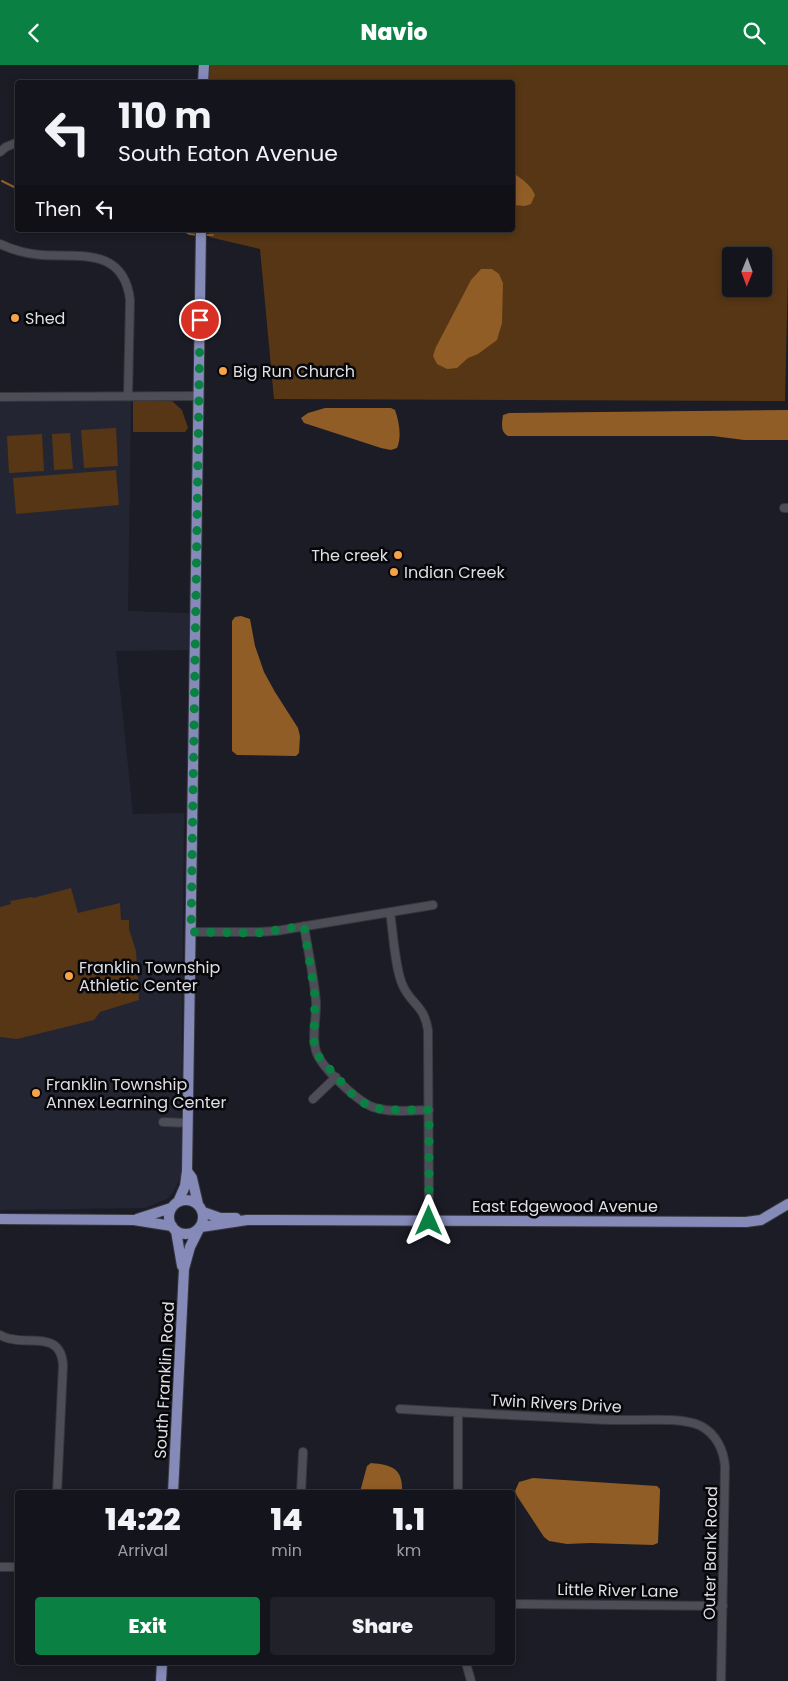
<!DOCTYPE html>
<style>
:root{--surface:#14151c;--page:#212229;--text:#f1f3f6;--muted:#9d9fa3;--line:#33343b;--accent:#0b8043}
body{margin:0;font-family:Poppins,sans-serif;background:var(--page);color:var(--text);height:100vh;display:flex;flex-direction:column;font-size:19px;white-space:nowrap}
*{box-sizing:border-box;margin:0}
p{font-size:16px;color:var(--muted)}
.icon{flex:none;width:28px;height:28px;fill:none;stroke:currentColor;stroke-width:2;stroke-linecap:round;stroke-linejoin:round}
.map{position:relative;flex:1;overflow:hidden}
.drawer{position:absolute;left:15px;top:1425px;width:500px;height:175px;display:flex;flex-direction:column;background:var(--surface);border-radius:5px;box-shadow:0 2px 8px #0003,0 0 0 1px var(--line)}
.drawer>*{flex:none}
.guide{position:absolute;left:15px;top:15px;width:500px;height:152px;border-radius:5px;box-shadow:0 2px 8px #0003,0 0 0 1px var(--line);background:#14151c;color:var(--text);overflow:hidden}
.needle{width:32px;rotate:181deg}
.fabs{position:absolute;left:722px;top:182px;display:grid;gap:10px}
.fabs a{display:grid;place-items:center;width:50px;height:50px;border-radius:5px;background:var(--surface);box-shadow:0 2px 8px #0003,0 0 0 1px var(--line);font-size:25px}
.pin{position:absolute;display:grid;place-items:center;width:42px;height:42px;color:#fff;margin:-21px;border:2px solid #fff;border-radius:50%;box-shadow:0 1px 5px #0007}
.me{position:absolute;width:55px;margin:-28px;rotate:0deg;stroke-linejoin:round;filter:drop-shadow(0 0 4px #0008)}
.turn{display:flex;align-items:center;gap:18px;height:105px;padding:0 20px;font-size:22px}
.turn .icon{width:65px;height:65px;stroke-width:2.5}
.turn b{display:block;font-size:35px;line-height:42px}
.then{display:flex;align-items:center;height:48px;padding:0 20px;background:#0003;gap:10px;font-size:19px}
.eta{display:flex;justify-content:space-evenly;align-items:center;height:85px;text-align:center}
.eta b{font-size:30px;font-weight:800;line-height:35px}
.primary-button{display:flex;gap:10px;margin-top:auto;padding:10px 20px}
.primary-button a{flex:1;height:58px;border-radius:5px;background:var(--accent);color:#fff;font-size:20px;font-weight:800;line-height:58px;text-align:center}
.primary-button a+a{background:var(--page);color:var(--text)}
header{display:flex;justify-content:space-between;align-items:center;height:65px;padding:0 20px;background:var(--accent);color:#fff;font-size:22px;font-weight:800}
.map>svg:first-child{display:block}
.built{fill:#232533}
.green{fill:#563614;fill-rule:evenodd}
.water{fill:#905d27}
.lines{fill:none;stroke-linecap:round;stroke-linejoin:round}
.stream{stroke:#905d27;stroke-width:2}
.minor-casing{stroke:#36373d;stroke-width:10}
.major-casing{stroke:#36373d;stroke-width:12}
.minor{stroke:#4c4d57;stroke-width:8}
.major{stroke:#858ab8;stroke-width:10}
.route{stroke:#0b8043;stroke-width:9;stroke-dasharray:0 16.2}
.poi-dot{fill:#f6a248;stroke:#07070a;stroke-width:2}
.labels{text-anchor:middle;stroke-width:5;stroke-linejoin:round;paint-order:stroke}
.poi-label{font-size:16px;fill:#dedfe5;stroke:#07070a;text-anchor:start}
.street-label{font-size:16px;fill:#dedfe5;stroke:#07070a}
</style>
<header><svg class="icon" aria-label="back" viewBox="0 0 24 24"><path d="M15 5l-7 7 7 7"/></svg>Navio<svg class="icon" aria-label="search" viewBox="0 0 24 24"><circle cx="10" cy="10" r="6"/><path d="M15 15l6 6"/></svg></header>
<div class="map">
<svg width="788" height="1616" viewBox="0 0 788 1616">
<rect width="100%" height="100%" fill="#1b1c25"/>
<path class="built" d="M131 336 128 546 189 548V585L116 586 133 749 184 748 181 1111 173 1128 167 1134 145 1143 0 1145V337Z"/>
<path class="green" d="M209 0H788V207L785 336 274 334 260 184 209 172V165H512V18L209 17ZM731 191H764V224H731Z
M133 336H172L182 345 188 363 185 367H133Z
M116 363 118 401 84 403 81 365Z
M70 368 73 404 54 405 52 369Z
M42 369 44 406 9 408 7 371Z
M116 405 119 440 16 449 13 413Z
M71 823 78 848 120 838 121 855H129V864L136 886 139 935 100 947 94 955 17 974 0 972V842L11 839 10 836 32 832 33 833Z"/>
<path class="water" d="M513 108C521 113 531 120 535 130L531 139 525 141 513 140Z
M481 204H492L499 209 503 218 502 258 497 275 478 289 468 293 457 303 447 304 437 299 433 291 436 282 471 215Z
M325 343H391L395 345C399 356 402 372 397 383L391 385 381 383 304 358 301 353 308 348Z
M788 345V375H744L713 371H508C500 367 502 358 503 350L509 348Z
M241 551 250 554 255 581 264 607 275 627 298 663 300 671 299 688 296 691 237 690 232 686V556L235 552Z
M371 1398C393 1400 403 1404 402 1427H360L367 1401Z
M533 1413 657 1421 660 1424V1427L658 1478 653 1480 590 1478 567 1479 549 1476 544 1472 517 1431 515 1426 519 1417Z"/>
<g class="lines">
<path class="stream" d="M2 116 18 124
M182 165 190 169 198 170
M206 170H213"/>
<g class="minor-casing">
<path id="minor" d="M0 87 6 82 18 77
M0 179C13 185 27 189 42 190 81 192 124 183 130 235L128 330
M0 332 199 331
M784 443H788
M390 847C393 866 395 905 403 921 411 939 424 940 428 965L429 1156
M304 861C308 886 314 912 316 937 317 953 311 970 316 986 321 1002 359 1039 376 1043 392 1048 412 1045 429 1045
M191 867H258L276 866 433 840
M313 1034 336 1012
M163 1057 188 1058
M0 1270C4 1272 8 1274 12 1274 32 1279 61 1267 63 1300L57 1428
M400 1344C471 1348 542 1352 614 1355 638 1356 680 1351 701 1361 716 1369 724 1385 725 1402L721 1616
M458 1347V1428
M301 1428 303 1387
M0 1502H18
M512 1539 723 1541
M466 1598 471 1616"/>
</g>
<g class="major-casing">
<path id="major" d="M203 18 204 0
M187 1106 192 1113 198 1139
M169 1152a17 17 0 1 1 34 0a17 17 0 1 1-34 0Z
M178 1137 185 1121 187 1106 201 165
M203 1147 220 1153H236
M0 1154 134 1155 172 1161
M137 1154 171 1143
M201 1162 247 1155H276L746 1157 761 1155 788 1139
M176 1166 182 1201
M173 1428 184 1204 190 1182 199 1164
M161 1616 162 1598"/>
</g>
<use href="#minor" class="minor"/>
<use href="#major" class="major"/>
</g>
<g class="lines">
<path class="route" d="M200 255 191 867 258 868 304 861 315 931 314 977 319 992 353 1030 368 1041 384 1045H429V1156"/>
</g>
<g class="poi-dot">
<circle cx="15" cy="253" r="5"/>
<circle cx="223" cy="306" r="5"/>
<circle cx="398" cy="490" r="5"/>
<circle cx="394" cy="507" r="5"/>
<circle cx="69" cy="911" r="5"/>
<circle cx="36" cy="1028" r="5"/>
</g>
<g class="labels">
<g class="poi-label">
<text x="25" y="259">Shed</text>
<text x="233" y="312">Big Run Church</text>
<text x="388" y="496" text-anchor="end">The creek</text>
<text x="404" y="513">Indian Creek</text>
<text x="79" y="908">Franklin Township<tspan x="79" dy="18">Athletic Center</tspan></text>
<text x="46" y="1025">Franklin Township<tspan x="46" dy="18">Annex Learning Center</tspan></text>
</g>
<g class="street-label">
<text x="565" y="1147">East Edgewood Avenue</text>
<text transform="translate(164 1315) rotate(-87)" y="6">South Franklin Road</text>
<text transform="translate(556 1338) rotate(3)" y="6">Twin Rivers Drive</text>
<text transform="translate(710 1488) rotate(-89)" y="6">Outer Bank Road</text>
<text transform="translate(618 1525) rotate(1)" y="6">Little River Lane</text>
</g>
</g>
</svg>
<div class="fabs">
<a><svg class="needle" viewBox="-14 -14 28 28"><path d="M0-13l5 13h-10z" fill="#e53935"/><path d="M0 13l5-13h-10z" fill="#9d9fa3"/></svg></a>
</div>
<div class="pin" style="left:200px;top:255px;background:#d93025"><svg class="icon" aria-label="arrive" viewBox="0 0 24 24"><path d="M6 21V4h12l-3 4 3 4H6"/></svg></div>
<svg class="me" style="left:429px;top:1156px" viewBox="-20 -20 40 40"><path d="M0-17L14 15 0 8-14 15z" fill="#0b8043" stroke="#fff" stroke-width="4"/></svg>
<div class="guide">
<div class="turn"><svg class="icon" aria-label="left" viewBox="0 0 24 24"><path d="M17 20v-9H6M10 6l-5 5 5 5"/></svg><div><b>110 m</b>South Eaton Avenue</div></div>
<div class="then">Then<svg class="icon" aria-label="left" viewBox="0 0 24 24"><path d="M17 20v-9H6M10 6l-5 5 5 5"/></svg></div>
</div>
<section class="drawer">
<div class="eta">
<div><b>14:22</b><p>Arrival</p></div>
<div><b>14</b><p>min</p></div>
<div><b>1.1</b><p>km</p></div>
</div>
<div class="primary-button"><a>Exit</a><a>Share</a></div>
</section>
</div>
